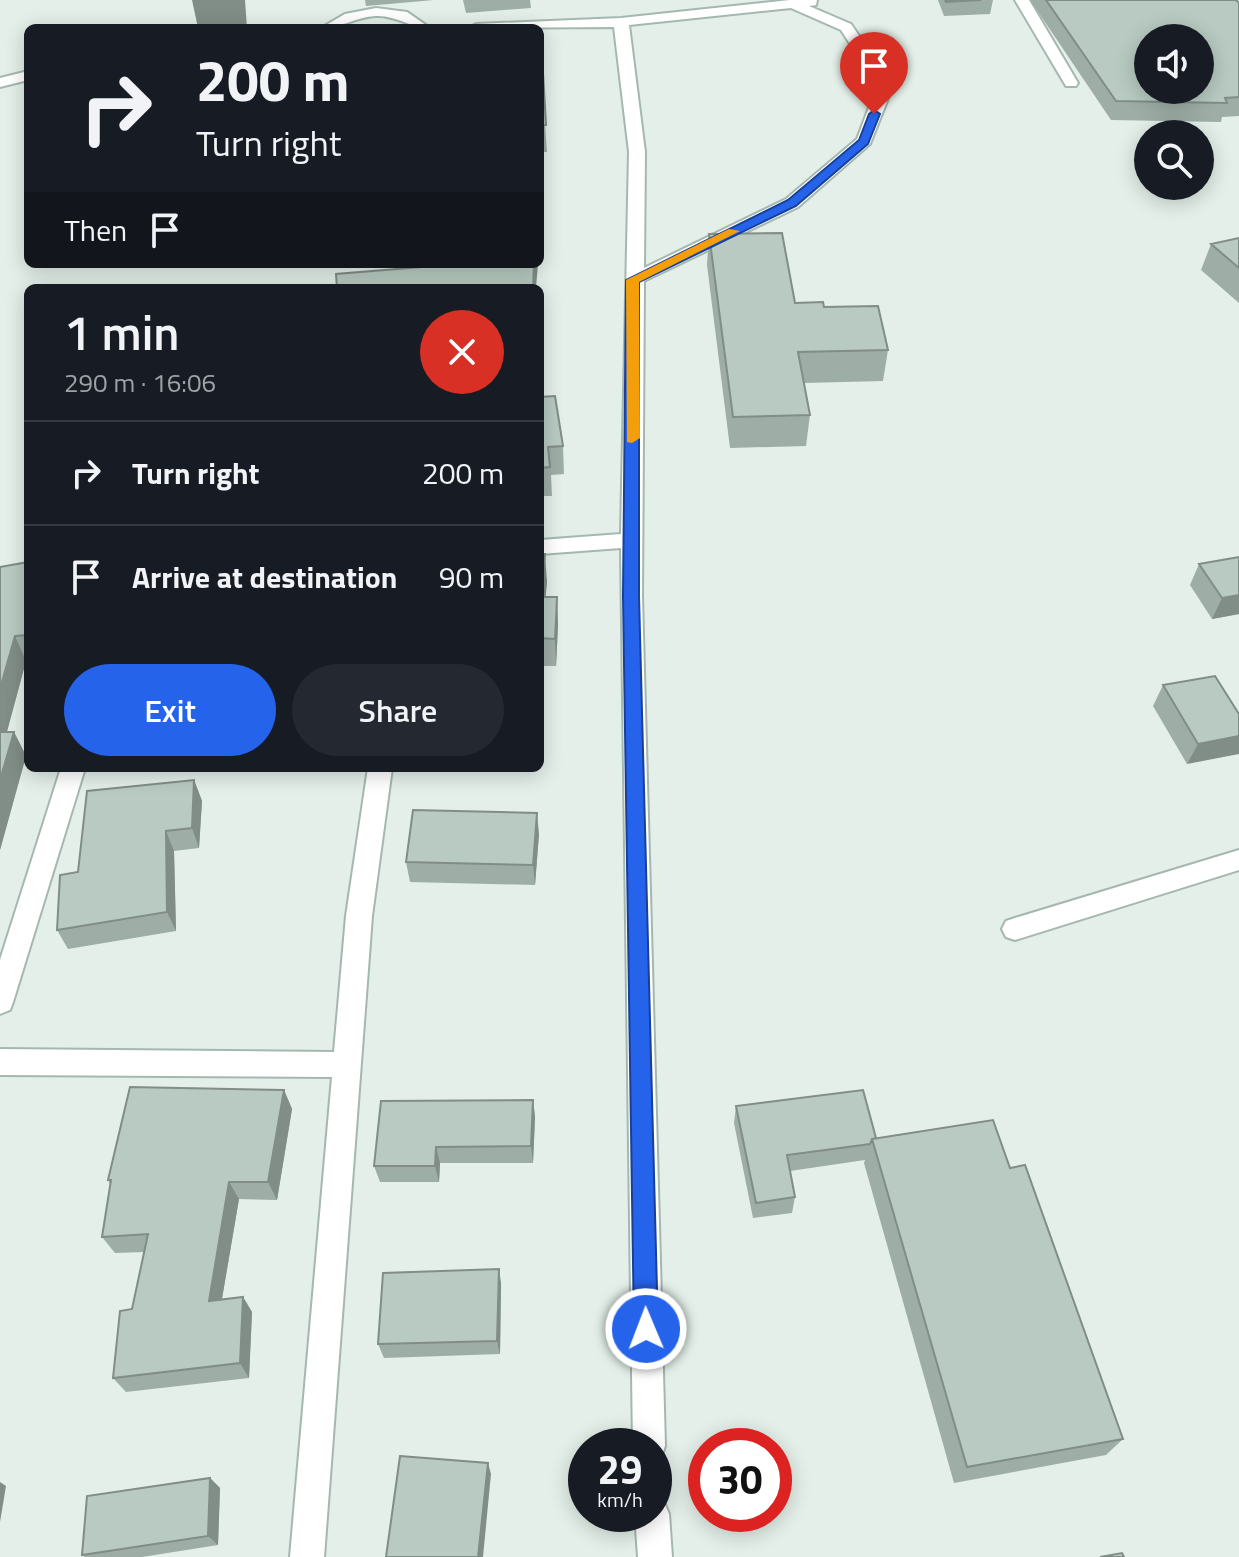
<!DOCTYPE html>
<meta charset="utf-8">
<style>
:root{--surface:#171b24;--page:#242831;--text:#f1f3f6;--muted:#9ea1a6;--line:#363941;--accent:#2563eb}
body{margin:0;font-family:"Titillium Web",sans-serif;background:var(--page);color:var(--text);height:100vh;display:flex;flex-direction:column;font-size:30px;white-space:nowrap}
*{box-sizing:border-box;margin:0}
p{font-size:26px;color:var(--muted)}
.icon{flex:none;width:44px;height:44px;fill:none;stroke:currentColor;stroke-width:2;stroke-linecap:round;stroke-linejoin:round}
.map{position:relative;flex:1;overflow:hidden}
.drawer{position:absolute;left:24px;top:284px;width:520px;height:488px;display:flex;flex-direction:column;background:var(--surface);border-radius:12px;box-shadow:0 4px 20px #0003}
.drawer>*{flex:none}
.top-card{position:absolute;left:24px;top:24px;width:520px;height:244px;border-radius:12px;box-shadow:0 4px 20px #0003;background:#171b24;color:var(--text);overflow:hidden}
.tools{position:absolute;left:1134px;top:24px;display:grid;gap:16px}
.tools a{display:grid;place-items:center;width:80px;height:80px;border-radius:50%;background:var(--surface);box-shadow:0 4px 20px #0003;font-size:40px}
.speed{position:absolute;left:568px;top:1428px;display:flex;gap:16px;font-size:40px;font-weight:700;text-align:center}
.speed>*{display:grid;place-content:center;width:104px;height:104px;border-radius:50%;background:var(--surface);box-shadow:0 4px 20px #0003;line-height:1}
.speed small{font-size:20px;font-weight:400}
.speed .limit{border:12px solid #d22;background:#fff;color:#111}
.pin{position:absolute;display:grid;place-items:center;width:68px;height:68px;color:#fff;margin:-82px -34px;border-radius:50% 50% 50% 0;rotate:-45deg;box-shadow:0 0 8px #0007}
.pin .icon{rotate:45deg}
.me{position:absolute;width:88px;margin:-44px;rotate:359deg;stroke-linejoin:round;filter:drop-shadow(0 0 6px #0008)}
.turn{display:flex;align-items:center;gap:28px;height:168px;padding:0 40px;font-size:36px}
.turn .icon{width:104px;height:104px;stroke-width:2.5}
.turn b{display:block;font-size:56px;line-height:68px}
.then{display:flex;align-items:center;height:76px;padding:0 40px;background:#0003;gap:16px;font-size:30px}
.round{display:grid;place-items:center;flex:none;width:84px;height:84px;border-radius:42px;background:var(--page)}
.summary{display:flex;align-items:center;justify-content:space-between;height:136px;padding:0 40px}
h1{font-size:48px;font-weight:600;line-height:60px}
.button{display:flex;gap:16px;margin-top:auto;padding:16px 40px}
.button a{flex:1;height:92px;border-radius:48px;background:var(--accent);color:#fff;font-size:32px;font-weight:600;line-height:92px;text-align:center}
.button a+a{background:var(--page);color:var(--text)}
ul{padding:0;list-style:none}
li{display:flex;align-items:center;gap:24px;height:104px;padding:0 40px;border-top:2px solid var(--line)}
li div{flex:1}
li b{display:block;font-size:30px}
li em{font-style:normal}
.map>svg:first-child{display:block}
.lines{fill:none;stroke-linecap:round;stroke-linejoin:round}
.minor-casing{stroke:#a5b8af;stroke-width:4}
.minor{fill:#fff;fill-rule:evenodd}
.wall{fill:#9eaea6}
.shaded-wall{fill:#818d87}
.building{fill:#b8cac1;stroke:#818d87;stroke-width:2;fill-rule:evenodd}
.route{fill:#2563eb;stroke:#184099;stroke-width:2}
.slow{fill:#f59e0b}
</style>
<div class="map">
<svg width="1239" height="1557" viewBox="0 0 1239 1557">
<rect width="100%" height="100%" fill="#e3efe8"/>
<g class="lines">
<g class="minor-casing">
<path id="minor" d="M790 0H817L816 5 809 6 851 24 893 86 870 144 798 207 644 281 642 596 665 1446 661 1458 654 1460V1446H633L621 548 540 554V540L621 534 629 152 614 27 469 28 476 24 621 18ZM791 8 841 30 877 86 857 139 786 199 644 268 645 152 629 25Z
M1015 0H1029L1078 83 1076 86H1066Z
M376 8 407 12 430 28C410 28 396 15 376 16 356 17 341 28 321 28L345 14Z
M28 71V80L0 87V78Z
M61 768H85L13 1002 10 1010 0 1014V960Z
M368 768H392L372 916 324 1557H290L332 1077 0 1075V1049L334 1052 346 916Z
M1239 850V870L1015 940 1006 937 1002 929 1006 921 1015 918Z
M654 1498 664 1502 669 1514 672 1557H638L635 1514H654Z"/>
</g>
<use href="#minor" class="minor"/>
</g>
<path class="wall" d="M365 0H434L366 6Z
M463 0H530L531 8 466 13Z
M938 0H993L990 14 944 16Z
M1030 0H1236L1239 3V116L1222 117 1221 122 1111 120Z
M540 55 547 152H544L540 222Z
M709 234 795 303 824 307 888 350 883 381 804 383 810 415 806 446 730 448 707 265Z
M1239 238V303L1201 270 1211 244Z
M540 397 563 446 564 474 551 475 552 496H540Z
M540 554 547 582 545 597H557L558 625 556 666H540Z
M1239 557V614L1212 619 1190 585 1199 564Z
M28 562V660L26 661 7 732H14L26 756 0 850V567Z
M1163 685 1239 714 1187 764 1153 706Z
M194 780 202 801 199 848 174 851 176 931 68 949 57 930Z
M539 834 535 885 410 882 406 862Z
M284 1090 292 1109 277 1200 239 1199 222 1299 243 1297 252 1312 249 1378 126 1392 113 1378 132 1309 144 1252 115 1253 102 1237 110 1184 108 1180Z
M533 1100 535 1117 533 1163H440L439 1182H380L374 1166Z
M736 1106 1010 1168 1123 1439 1106 1455 954 1483 864 1163 865 1160 790 1171 795 1197 792 1213 753 1218 734 1123Z
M501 1283 500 1354 384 1358 378 1344Z
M210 1478 220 1488 218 1545 142 1557H85L82 1555Z"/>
<path class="shaded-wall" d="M192 0H245L247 28H198Z
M543 125 544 152 540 222V172Z
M534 264H538L536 288H533Z
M545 554 547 582 543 624 541 597Z
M1239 595V614L1212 619 1222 598Z
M557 597 558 625 556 666 555 639Z
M15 636 26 661 0 757V689Z
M14 732 26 756 0 850V780Z
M1239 736V754L1187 764 1198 744Z
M194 780 202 801 199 848 192 828Z
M537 813 539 834 535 885 533 865Z
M166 831 174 851 176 931 167 912Z
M284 1090 292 1109 277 1200 268 1182Z
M533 1100 535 1117 533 1163 531 1146Z
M436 1147 440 1163 439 1182 435 1166Z
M229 1182 239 1199 219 1316 209 1301Z
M499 1269 501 1283 500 1354 497 1341Z
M243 1297 252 1312 249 1378 240 1363Z
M488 1463 491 1474 483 1557H478Z
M210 1478 220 1488 218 1545 208 1536Z
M0 1482 6 1486 0 1522Z"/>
<path class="building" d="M945 0H981L946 2Z
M1046 0H1236L1239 3V97L1225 98 1227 103 1116 101ZM1148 38H1200V90H1148Z
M540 55H542L546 125H543L540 172Z
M782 233 795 303 823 302 824 307 878 306 888 350 798 352 810 415 733 417 709 234Z
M1239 238V268L1211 244Z
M433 264H534L533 288H337L336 274 433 266Z
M555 396 563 446 548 447 550 467 540 468V397Z
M540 554H545L541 597H557L555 639 540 638Z
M1239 557V595L1222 598 1199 564Z
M28 562V635L15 636 0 689V567Z
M1215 676 1239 714V736L1198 744 1163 685Z
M0 732H14L0 780Z
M194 780 192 828 166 831 167 912 57 930 60 875 78 872 87 791Z
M413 810 537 813 533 865 406 862Z
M130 1087 284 1090 268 1182H229L209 1301 243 1297 240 1363 113 1378 120 1311 132 1309 148 1234 102 1237 111 1180H108Z
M863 1090 876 1138 872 1139 870 1144 787 1155 795 1197 756 1203 736 1106Z
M533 1100 531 1146 436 1147 435 1166H374L381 1101Z
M993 1120 1010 1168 1025 1165 1123 1439 967 1467 872 1139Z
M499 1269 497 1341 378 1344 383 1273Z
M400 1456 488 1463 478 1557H386Z
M210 1478 208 1536 82 1555 87 1496Z
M1122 1553 1124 1557H1100Z"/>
<path class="route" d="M874 110 880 114 868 144 796 206 639 282V596L658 1329 654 1337 646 1341 637 1337 634 1329 623 596 626 280 788 200 859 140 869 114Z"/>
<path class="slow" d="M729 229 740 231 639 282 640 438 632 443 627 442 626 280Z"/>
</svg>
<div class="tools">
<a><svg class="icon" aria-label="sound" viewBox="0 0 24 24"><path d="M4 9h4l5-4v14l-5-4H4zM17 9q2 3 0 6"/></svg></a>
<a><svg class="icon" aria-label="search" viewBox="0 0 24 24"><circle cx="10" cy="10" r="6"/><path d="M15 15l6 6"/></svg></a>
</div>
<div class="speed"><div>29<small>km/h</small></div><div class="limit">30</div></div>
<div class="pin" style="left:874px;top:114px;background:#d93025"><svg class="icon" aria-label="arrive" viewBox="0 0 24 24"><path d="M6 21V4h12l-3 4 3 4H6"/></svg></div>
<svg class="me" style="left:646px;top:1329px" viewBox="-20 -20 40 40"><circle r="17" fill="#2563eb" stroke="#fff" stroke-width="3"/><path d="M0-11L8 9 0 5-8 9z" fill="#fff"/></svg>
<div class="top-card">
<div class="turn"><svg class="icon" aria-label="right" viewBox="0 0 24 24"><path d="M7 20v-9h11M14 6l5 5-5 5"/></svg><div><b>200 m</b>Turn right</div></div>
<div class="then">Then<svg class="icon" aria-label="arrive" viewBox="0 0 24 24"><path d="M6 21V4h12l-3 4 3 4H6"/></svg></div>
</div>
<section class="drawer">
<div class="summary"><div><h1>1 min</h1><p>290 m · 16:06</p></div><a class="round" style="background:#d93025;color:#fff"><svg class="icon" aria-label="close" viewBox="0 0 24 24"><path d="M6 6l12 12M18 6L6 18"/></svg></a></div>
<ul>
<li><svg class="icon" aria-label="right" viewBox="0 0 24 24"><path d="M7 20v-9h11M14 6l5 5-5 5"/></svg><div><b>Turn right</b></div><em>200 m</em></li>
<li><svg class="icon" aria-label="arrive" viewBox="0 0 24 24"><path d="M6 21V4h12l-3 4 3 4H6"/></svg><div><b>Arrive at destination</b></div><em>90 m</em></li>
</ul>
<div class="button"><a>Exit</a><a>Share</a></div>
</section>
</div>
